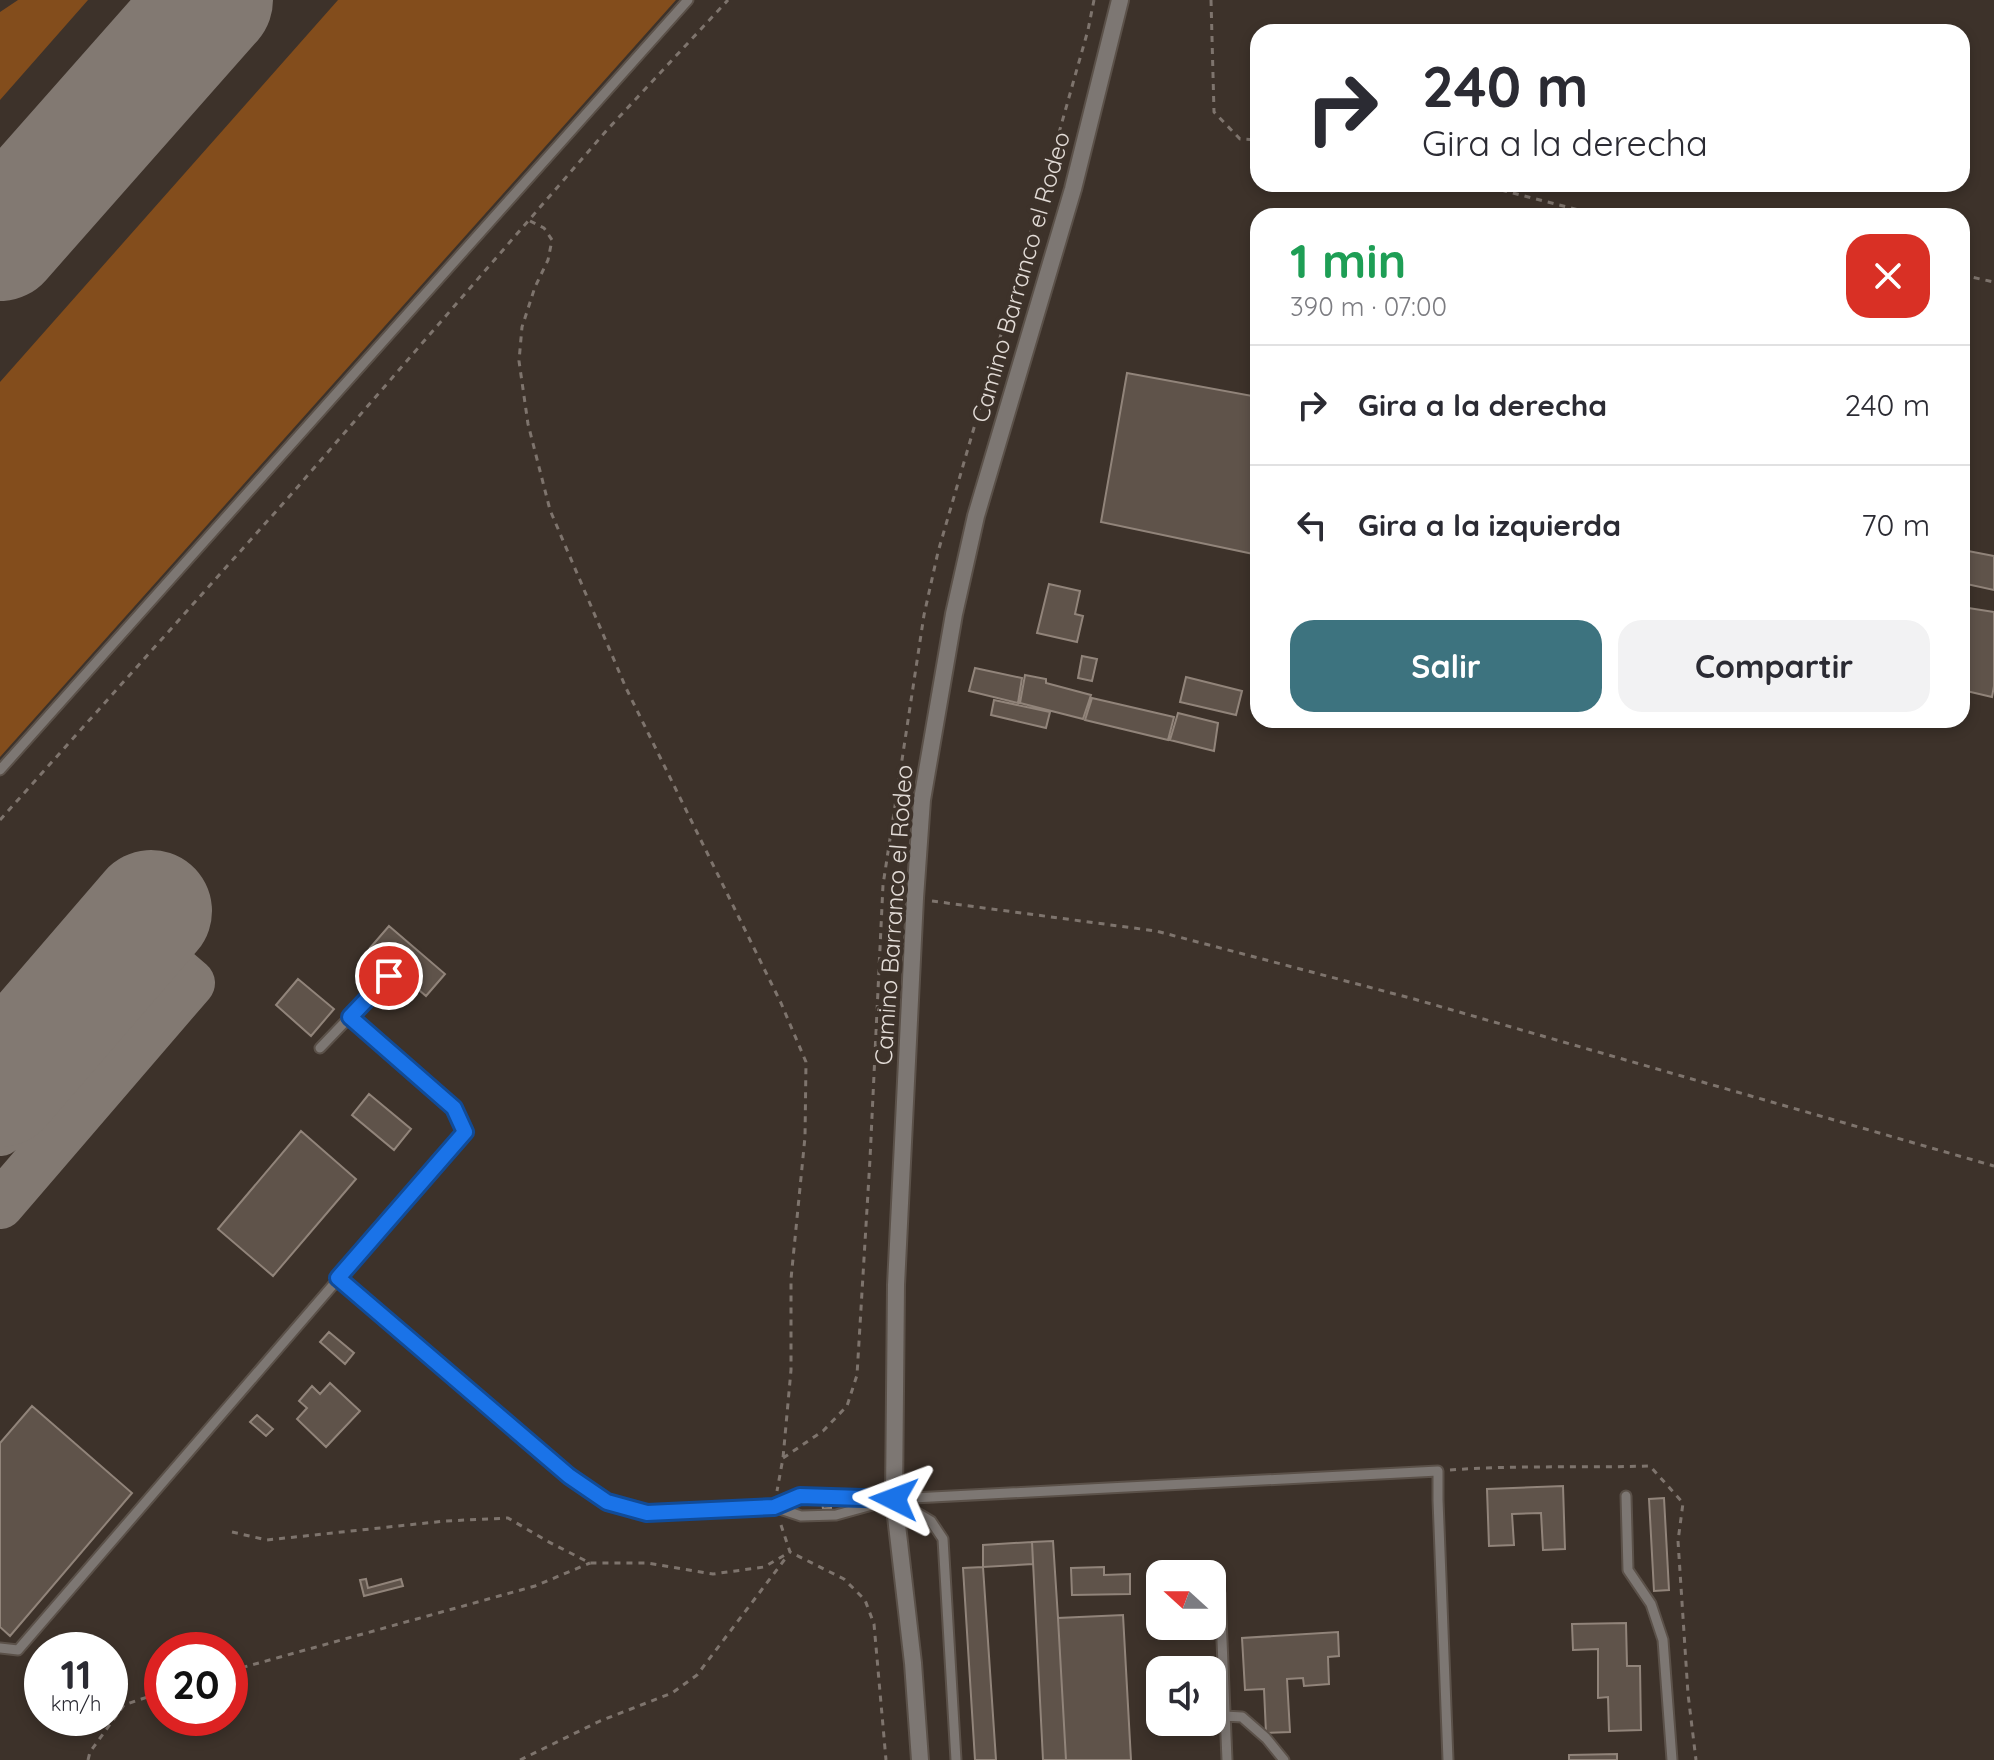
<!DOCTYPE html>
<html lang="es">
<meta charset="utf-8">
<style>
:root{--surface:#fff;--page:#f2f2f3;--text:#2b2b33;--muted:#7c7c81;--line:#e1e1e2;--accent:#3d737f}
body{margin:0;font-family:Quicksand,sans-serif;background:var(--page);color:var(--text);height:100vh;display:flex;flex-direction:column;font-size:30px;white-space:nowrap}
*{box-sizing:border-box;margin:0}
p{font-size:26px;color:var(--muted)}
.icon{flex:none;width:44px;height:44px;fill:none;stroke:currentColor;stroke-width:2;stroke-linecap:round;stroke-linejoin:round}
.map{position:relative;flex:1;overflow:hidden}
.panel{position:absolute;left:1250px;top:208px;width:720px;height:520px;display:flex;flex-direction:column;background:var(--surface);border-radius:24px;box-shadow:0 4px 12px #0003}
.panel>*{flex:none}
.guide{position:absolute;left:1250px;top:24px;width:720px;height:168px;border-radius:24px;box-shadow:0 4px 12px #0003;background:#fff;color:var(--text);overflow:hidden}
.needle{width:52px;rotate:291deg}
.buttons{position:absolute;left:1146px;top:1560px;display:grid;gap:16px}
.buttons a{display:grid;place-items:center;width:80px;height:80px;border-radius:16px;background:var(--surface);box-shadow:0 4px 12px #0003;font-size:40px}
.speed{position:absolute;left:24px;top:1632px;display:flex;gap:16px;font-size:40px;font-weight:700;text-align:center}
.speed>*{display:grid;place-content:center;width:104px;height:104px;border-radius:50%;background:var(--surface);box-shadow:0 4px 12px #0003;line-height:1}
.speed small{font-size:20px;font-weight:400}
.speed .limit{border:12px solid #d22;background:#fff;color:#111}
.pin{position:absolute;display:grid;place-items:center;width:68px;height:68px;color:#fff;margin:-34px;border:4px solid #fff;border-radius:50%;box-shadow:0 2px 8px #0007}
.me{position:absolute;width:88px;margin:-44px;rotate:273deg;stroke-linejoin:round;filter:drop-shadow(0 0 6px #0008)}
.turn{display:flex;align-items:center;gap:28px;height:168px;padding:0 40px;font-size:36px}
.turn .icon{width:104px;height:104px;stroke-width:2.5}
.turn b{display:block;font-size:56px;line-height:68px}
.round{display:grid;place-items:center;flex:none;width:84px;height:84px;border-radius:24px;background:var(--page)}
.summary{display:flex;align-items:center;justify-content:space-between;height:136px;padding:0 40px}
h1{font-size:48px;font-weight:700;line-height:60px;color:#1e9e55}
.button{display:flex;gap:16px;margin-top:auto;padding:16px 40px}
.button a{flex:1;height:92px;border-radius:24px;background:var(--accent);color:#fff;font-size:32px;font-weight:700;line-height:92px;text-align:center}
.button a+a{background:var(--page);color:var(--text)}
ul{padding:0;list-style:none}
li{display:flex;align-items:center;gap:24px;height:120px;padding:0 40px;border-top:2px solid var(--line)}
li div{flex:1}
li b{display:block;font-size:30px}
li em{font-style:normal}
.map>svg:first-child{display:block}
.green{fill:#834d1c}
.lines{fill:none;stroke-linecap:round;stroke-linejoin:round}
.taxiway{stroke:#827972;stroke-width:48}
.runway{stroke:#827972;stroke-width:122}
.building{fill:#5f534a;stroke:#91847a;stroke-width:2}
.service-casing{stroke:#5b5149;stroke-width:13}
.minor-casing{stroke:#5b5149;stroke-width:20}
.path{stroke:#7e746d;stroke-width:3;stroke-dasharray:6 6;stroke-linecap:butt}
.service{stroke:#7d7773;stroke-width:9}
.minor{stroke:#7d7773;stroke-width:16}
.route-casing{stroke:#114b97;stroke-width:20}
.route{stroke:#1a73e8;stroke-width:14}
.labels{text-anchor:middle;stroke-width:8;stroke-linejoin:round;paint-order:stroke}
.street-label{font-size:24px;fill:#e3dcd7;stroke:#3d322a}
</style>
<div class="map">
<svg width="1994" height="1760" viewBox="0 0 1994 1760">
<rect width="100%" height="100%" fill="#3d322a"/>
<path class="green" d="M18 0H88L0 100V12Z
M338 0H676L0 757V382Z"/>
<g class="lines">
<path class="taxiway" d="M0 1132 168 936
M0 1205 191 983 155 952"/>
<path class="runway" d="M0 240 212 0
M0 1086 151 911"/>
</g>
<path class="building" d="M1127 373 1258 397V555L1101 522Z
M1968 551 1994 556V590L1962 583Z
M1049 584 1080 591 1075 614 1083 616 1077 642 1037 633Z
M1962 607 1994 612V686L1992 697 1962 690Z
M1082 656 1097 659 1092 681 1078 678Z
M975 668 1022 678 1018 703 969 691Z
M1025 675 1046 679V683L1091 695 1083 719 1020 703Z
M1186 677 1242 691 1236 715 1180 702Z
M1092 698 1174 717 1168 740 1085 720Z
M994 700 1050 712 1046 728 991 715Z
M1178 713 1218 723 1214 751 1170 740Z
M389 926 445 974 426 996 370 948Z
M298 979 334 1009 311 1036 276 1005Z
M369 1094 411 1129 394 1150 352 1115Z
M301 1131 356 1179 273 1276 218 1229Z
M329 1332 354 1353 345 1364 320 1342Z
M330 1383 360 1411 326 1447 297 1419 307 1408 299 1401 312 1386 320 1394Z
M32 1406 132 1493 10 1636 0 1627V1443Z
M257 1415 273 1429 266 1436 250 1422Z
M1563 1486 1565 1549 1543 1550 1541 1513 1512 1514 1514 1545 1489 1546 1487 1489Z
M1664 1498 1669 1590 1654 1591 1649 1499Z
M831 1501V1508L823 1509 822 1502Z
M1053 1541 1058 1618 1066 1760H1043L1032 1542Z
M1032 1542 1033 1564 983 1567V1545Z
M983 1567 996 1760H975L963 1568Z
M1104 1567V1575L1130 1574V1594L1072 1595 1071 1568Z
M366 1579 368 1588 401 1579 403 1586 364 1596 360 1580Z
M1123 1615 1131 1760H1066L1058 1618Z
M1626 1623 1627 1666H1640L1641 1730 1609 1731 1608 1697 1598 1698V1649L1573 1650 1572 1624Z
M1338 1632 1339 1656 1328 1657 1329 1684 1304 1686 1303 1678 1287 1679 1290 1732 1266 1733 1264 1689 1245 1690 1242 1638Z
M1617 1754V1760H1569V1755Z"/>
<g class="lines">
<g class="service-casing">
<path id="service" d="M0 770 688 0
M320 1048 389 976
M338 1278 569 1476 607 1502 647 1513 774 1507 801 1516 836 1515 894 1499 931 1521 943 1539 956 1760
M1626 1496 1628 1570 1651 1604 1663 1640 1672 1760
M774 1507 800 1496 894 1499 1438 1471V1500L1448 1760
M1220 1593 1227 1760
M0 1648 18 1650 465 1132 454 1108 350 1017
M1225 1716 1242 1717 1266 1738 1284 1760"/>
</g>
<g class="minor-casing">
<path id="minor" d="M920 1760 913 1663 894 1499 896 1285 915 898 922 800 954 614 976 516 1073 189 1120 0"/>
</g>
<path class="path" d="M1211 0 1214 112 1240 139 1258 140
M1478 184 1602 216
M530 221 544 228 552 240 548 260 535 287 522 327 519 361 528 424 550 510 626 688 781 1003 806 1062 805 1137 791 1279V1370L783 1458 777 1491
M1962 275 1994 282
M0 820 288 498 607 130 728 0
M932 901 1156 931 1414 999 1994 1166
M783 1458 823 1431 847 1406 857 1375 870 1159 883 885 924 615 938 552 1042 193 1088 30 1094 0
M1450 1470C1517 1465 1583 1468 1650 1466L1683 1503 1678 1541 1688 1694 1696 1760
M781 1525 790 1552 844 1579 865 1600 874 1624 886 1760
M232 1532 267 1540 445 1521 508 1518 547 1541 590 1563H647L713 1574 764 1567 790 1552
M230 1671 535 1586 590 1563
M88 1760 90 1752 124 1705 162 1692
M520 1760 600 1721 672 1693 697 1675 788 1555"/>
<use href="#service" class="service"/>
<use href="#minor" class="minor"/>
</g>
<g class="lines">
<g class="route-casing">
<path id="route" d="M389 976 350 1017 454 1108 465 1132 338 1278 569 1476 607 1502 647 1513 774 1507 800 1496 894 1499"/>
</g>
<use href="#route" class="route"/>
</g>
<g class="labels">
<g class="street-label">
<text transform="translate(1021 277) rotate(-74)" y="8">Camino Barranco el Rodeo</text>
<text transform="translate(894 915) rotate(-86)" y="8">Camino Barranco el Rodeo</text>
</g>
</g>
</svg>
<div class="buttons">
<a><svg class="needle" viewBox="-14 -14 28 28"><path d="M0-13l5 13h-10z" fill="#e53935"/><path d="M0 13l5-13h-10z" fill="#7c7c81"/></svg></a>
<a><svg class="icon" aria-label="sound" viewBox="0 0 24 24"><path d="M4 9h4l5-4v14l-5-4H4zM17 9q2 3 0 6"/></svg></a>
</div>
<div class="speed"><div>11<small>km/h</small></div><div class="limit">20</div></div>
<div class="pin" style="left:389px;top:976px;background:#d93025"><svg class="icon" aria-label="arrive" viewBox="0 0 24 24"><path d="M6 21V4h12l-3 4 3 4H6"/></svg></div>
<svg class="me" style="left:894px;top:1499px" viewBox="-20 -20 40 40"><path d="M0-17L14 15 0 8-14 15z" fill="#1a73e8" stroke="#fff" stroke-width="4"/></svg>
<div class="guide">
<div class="turn"><svg class="icon" aria-label="right" viewBox="0 0 24 24"><path d="M7 20v-9h11M14 6l5 5-5 5"/></svg><div><b>240 m</b>Gira a la derecha</div></div>
</div>
<section class="panel">
<div class="summary"><div><h1>1 min</h1><p>390 m · 07:00</p></div><a class="round" style="background:#d93025;color:#fff"><svg class="icon" aria-label="close" viewBox="0 0 24 24"><path d="M6 6l12 12M18 6L6 18"/></svg></a></div>
<ul>
<li><svg class="icon" aria-label="right" viewBox="0 0 24 24"><path d="M7 20v-9h11M14 6l5 5-5 5"/></svg><div><b>Gira a la derecha</b></div><em>240 m</em></li>
<li><svg class="icon" aria-label="left" viewBox="0 0 24 24"><path d="M17 20v-9H6M10 6l-5 5 5 5"/></svg><div><b>Gira a la izquierda</b></div><em>70 m</em></li>
</ul>
<div class="button"><a>Salir</a><a>Compartir</a></div>
</section>
</div>
